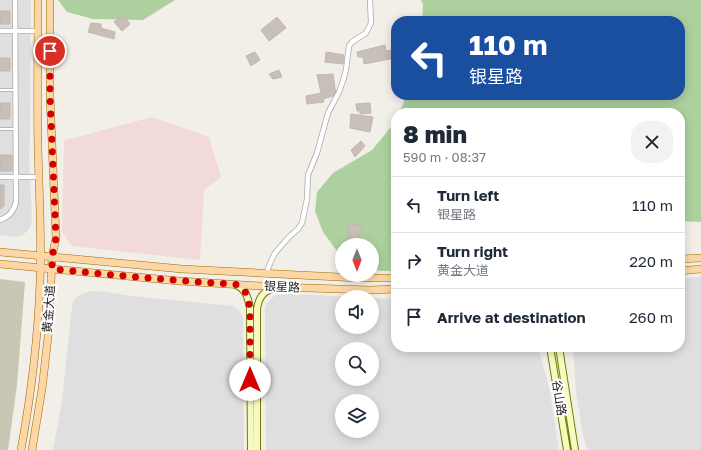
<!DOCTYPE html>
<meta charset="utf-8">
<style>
:root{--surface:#fff;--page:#f2f2f3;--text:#1f2937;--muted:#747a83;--line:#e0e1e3}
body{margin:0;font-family:"Golos Text","Noto Sans SC",sans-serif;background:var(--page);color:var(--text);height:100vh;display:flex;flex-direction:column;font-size:15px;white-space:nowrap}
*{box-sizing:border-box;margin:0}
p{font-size:13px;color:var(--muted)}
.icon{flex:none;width:22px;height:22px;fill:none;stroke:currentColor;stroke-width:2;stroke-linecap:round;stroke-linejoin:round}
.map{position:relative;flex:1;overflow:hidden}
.drawer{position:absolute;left:391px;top:108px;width:294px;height:244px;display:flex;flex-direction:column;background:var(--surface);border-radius:16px;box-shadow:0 2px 10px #0003}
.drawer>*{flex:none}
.guide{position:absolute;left:391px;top:16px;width:294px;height:84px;border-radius:16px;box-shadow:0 2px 10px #0003;background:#1a4fa0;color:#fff;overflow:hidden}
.needle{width:26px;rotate:180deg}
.fabs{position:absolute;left:335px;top:238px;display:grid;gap:8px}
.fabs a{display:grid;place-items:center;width:44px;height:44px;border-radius:50%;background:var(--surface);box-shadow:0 2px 10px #0003;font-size:20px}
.pin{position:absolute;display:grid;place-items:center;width:34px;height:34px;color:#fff;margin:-17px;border:2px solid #fff;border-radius:50%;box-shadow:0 1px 4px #0007}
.me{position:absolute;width:44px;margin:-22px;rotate:0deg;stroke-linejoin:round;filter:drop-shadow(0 0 3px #0008)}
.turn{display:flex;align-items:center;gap:14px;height:84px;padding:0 12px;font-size:18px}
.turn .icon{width:52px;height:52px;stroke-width:2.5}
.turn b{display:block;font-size:28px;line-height:34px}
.round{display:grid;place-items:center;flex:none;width:42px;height:42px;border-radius:16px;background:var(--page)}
.headline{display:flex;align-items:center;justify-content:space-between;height:68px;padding:0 12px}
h1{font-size:24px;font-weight:800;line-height:30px}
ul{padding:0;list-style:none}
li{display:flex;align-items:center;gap:12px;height:56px;padding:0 12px;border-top:1px solid var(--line)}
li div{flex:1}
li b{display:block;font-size:15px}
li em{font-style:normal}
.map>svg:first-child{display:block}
.residential{fill:#e0dfdf;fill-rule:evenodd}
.commercial{fill:#f2dad9}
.construction{fill:#c7c7b4}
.forest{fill:#add19e}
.building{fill:#c7bfb8;stroke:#c4b6ab}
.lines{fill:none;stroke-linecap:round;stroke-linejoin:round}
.lane-casing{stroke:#a9a9a9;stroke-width:3.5}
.street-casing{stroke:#a9a9a9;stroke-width:6}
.secondary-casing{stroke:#707d05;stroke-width:8}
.primary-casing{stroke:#a06b00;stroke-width:8}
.lane{stroke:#fff;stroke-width:2}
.street{stroke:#fff;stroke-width:4.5}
.secondary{stroke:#f7fabf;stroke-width:6}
.primary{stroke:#fcd6a4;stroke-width:7}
.route{stroke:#d40000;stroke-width:7;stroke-dasharray:0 12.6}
.labels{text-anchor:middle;stroke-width:4;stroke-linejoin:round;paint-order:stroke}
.street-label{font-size:12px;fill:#222;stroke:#fff}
</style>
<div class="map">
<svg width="701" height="450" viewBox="0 0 701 450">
<rect width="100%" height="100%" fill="#f2efe9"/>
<path class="residential" d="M0 0H31L30 136 29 157 32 218 31 225 28 230 24 234 17 237 0 235Z
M701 277V450H588L583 436 576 391 573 347H680V278Z
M91 291 106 292 132 296 233 306 238 309 243 317 244 450H53L62 400 72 306 75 298 82 294Z
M289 294 355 297H342V327H372V298L396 299V347H539L541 358 549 387 559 450H266L265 308 267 303 275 295ZM342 349H372V379H342ZM342 401H372V431H342Z"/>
<path class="commercial" d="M152 117 209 137 221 177 204 190 200 260 72 246 62 232 64 140 85 135Z"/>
<path class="construction" d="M0 279 25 282 17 385 8 450H0Z"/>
<path class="forest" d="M58 0H175L143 20 93 19 67 12Z
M421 0H701V222L680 221V113H399L407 95H680V21H422L423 5Z
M396 121V271H382L372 269V245H342V255L339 254 323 232 315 211 317 192 333 173 372 150Z"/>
<path class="building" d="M0 11H10V24H0Z
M123 15 130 24 122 31 114 22Z
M277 17 286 28 269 41 261 30Z
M91 23 101 24V28L115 32 114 39 88 32Z
M385 45 386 51 393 50 395 58 364 64 363 57H358L357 52Z
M255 52 260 60 251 66 246 56Z
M326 52 344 55 343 64 325 62Z
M0 58H10V71H0Z
M279 70 282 77 273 79 269 74Z
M333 74 336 95 323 99 324 102 307 104 306 96 321 93 317 75Z
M0 103H10V119H0Z
M370 103 371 113 360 114V111H357L356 104Z
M351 114 373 117 370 132 350 128Z
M361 141 365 146 355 157 351 150Z
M0 155H12V171H0Z
M0 185H4V206L0 209Z
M350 223 363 227 359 236 356 245 347 241 350 234 347 232Z"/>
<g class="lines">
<g class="lane-casing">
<path id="lane" d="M0 90H15
M0 129H14"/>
</g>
<g class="street-casing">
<path id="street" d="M0 31H38
M0 177H39
M0 220C9 217 14 211 16 202L15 0
M266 274 271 261 275 253 289 237 298 229 302 223 307 199 308 175 317 153 328 113 339 92 343 81 346 70 349 46 352 42 366 33 371 23 370 0"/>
</g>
<g class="secondary-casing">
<path id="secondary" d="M236 285C246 289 248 298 250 308L251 450
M550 347 567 450
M559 347 575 450
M257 450V309C259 296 264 291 276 287"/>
</g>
<g class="primary-casing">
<path id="primary" d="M0 252 182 269 359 278H396
M680 259 701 258
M0 264 179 281 277 287 370 290 396 289
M680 271 701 269
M21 450C31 395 38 338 40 282 42 237 39 193 38 148 37 99 38 49 38 0
M32 450 42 389 48 337 51 282 52 257 56 238 50 96V0"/>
</g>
<use href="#lane" class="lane"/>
<use href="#street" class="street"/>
<use href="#secondary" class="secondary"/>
<use href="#primary" class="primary"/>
</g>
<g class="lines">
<path class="route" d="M50 51V96L56 238 52 257V269C113 275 173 281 235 284L240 286 246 293 250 308V380"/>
</g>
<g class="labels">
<g class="street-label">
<text transform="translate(282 287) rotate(3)" y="4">银星路</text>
<text transform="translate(49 309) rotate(-86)" y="4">黄金大道</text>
<text transform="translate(559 398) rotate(81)" y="4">谷山路</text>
</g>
</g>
</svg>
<div class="fabs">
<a><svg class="needle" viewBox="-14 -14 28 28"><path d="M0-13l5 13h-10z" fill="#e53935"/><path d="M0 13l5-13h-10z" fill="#747a83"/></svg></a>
<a><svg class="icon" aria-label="sound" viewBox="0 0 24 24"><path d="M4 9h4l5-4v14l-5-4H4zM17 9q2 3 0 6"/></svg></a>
<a><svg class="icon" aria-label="search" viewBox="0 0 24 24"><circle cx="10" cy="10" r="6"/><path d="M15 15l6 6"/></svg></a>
<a><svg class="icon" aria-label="layers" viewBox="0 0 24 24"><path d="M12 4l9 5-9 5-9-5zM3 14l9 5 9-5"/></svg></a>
</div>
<div class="pin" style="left:50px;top:51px;background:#d93025"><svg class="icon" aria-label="arrive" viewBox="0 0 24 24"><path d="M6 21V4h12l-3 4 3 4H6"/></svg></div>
<svg class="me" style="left:250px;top:380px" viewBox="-20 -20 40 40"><circle r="19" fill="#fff"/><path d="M0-13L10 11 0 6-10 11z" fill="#d40000"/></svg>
<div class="guide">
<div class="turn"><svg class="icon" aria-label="left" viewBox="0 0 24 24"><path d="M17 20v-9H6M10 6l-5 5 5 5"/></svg><div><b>110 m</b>银星路</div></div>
</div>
<section class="drawer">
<div class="headline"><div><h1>8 min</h1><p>590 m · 08:37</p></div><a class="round"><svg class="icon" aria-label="close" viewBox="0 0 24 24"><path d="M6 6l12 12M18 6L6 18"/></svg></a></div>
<ul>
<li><svg class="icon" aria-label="left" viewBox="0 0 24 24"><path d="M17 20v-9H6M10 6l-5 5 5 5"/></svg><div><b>Turn left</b><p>银星路</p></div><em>110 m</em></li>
<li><svg class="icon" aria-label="right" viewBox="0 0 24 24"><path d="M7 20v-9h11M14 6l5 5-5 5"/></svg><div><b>Turn right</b><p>黄金大道</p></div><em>220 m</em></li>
<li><svg class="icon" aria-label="arrive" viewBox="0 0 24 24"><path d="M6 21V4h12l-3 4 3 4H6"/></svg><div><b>Arrive at destination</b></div><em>260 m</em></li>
</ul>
</section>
</div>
